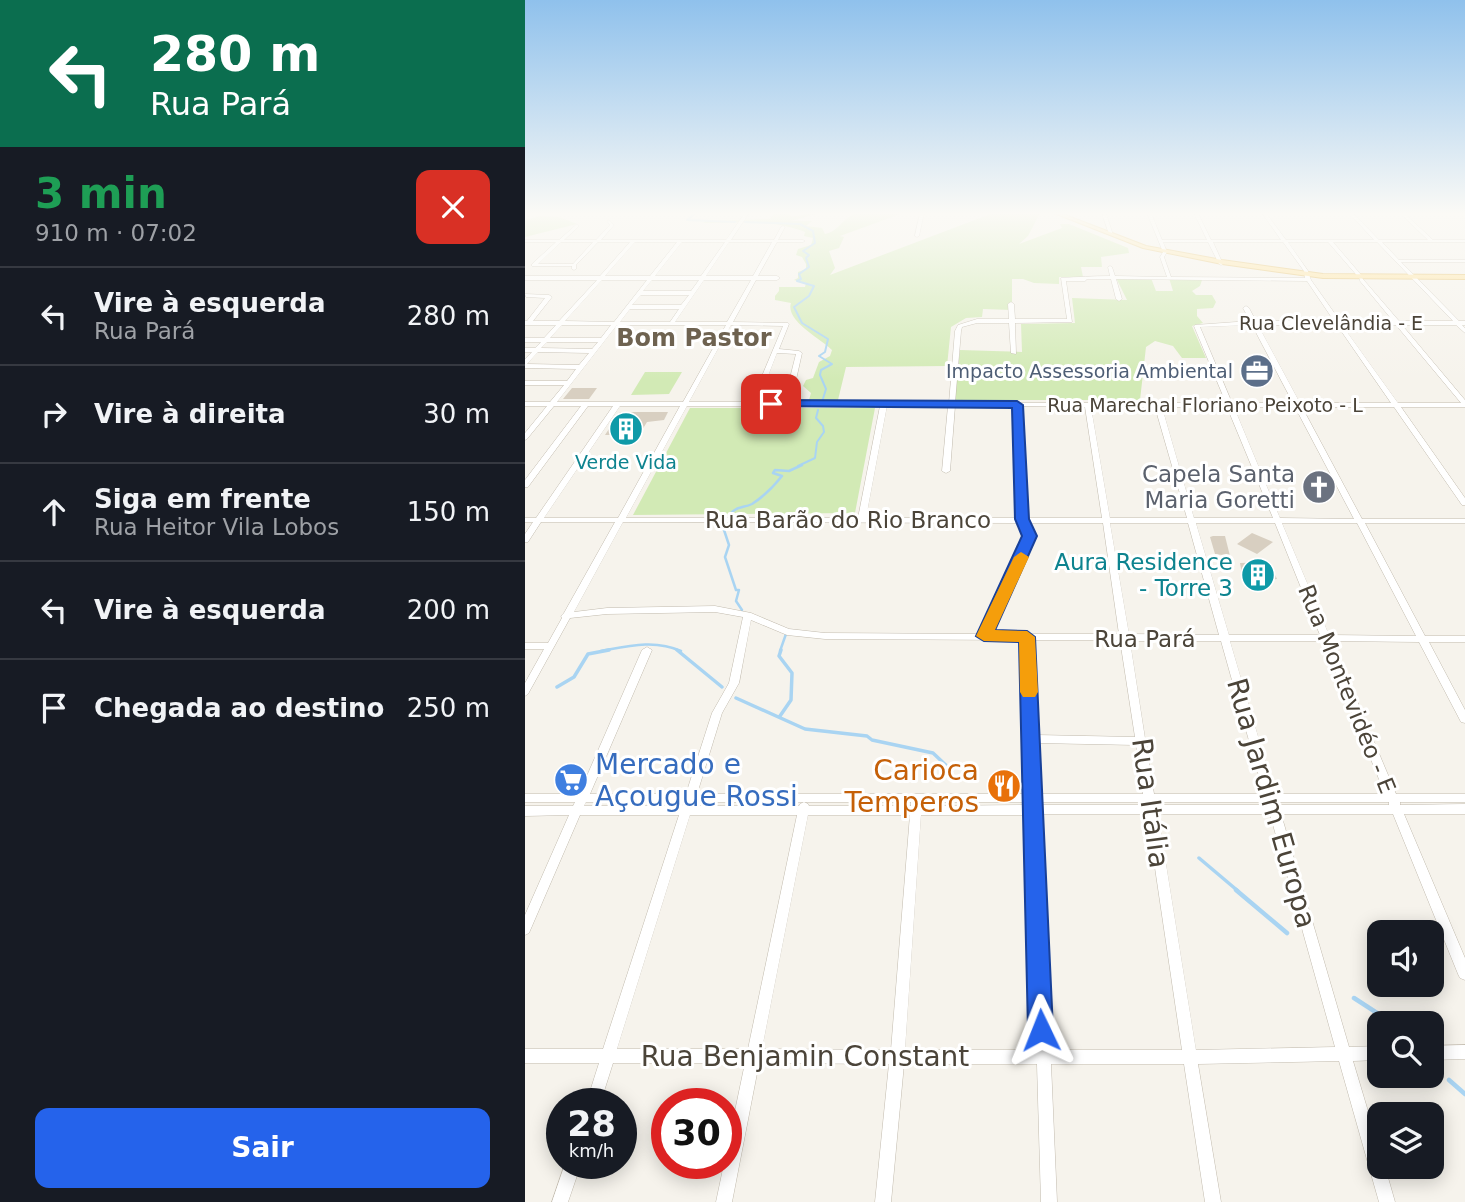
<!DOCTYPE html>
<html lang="pt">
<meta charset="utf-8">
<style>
:root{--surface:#171b24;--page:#242831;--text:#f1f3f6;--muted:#9ea1a6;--line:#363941;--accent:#2563eb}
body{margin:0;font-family:"DejaVu Sans",sans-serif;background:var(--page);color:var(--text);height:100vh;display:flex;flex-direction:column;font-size:26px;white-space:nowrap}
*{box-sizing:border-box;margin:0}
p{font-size:23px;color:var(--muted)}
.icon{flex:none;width:38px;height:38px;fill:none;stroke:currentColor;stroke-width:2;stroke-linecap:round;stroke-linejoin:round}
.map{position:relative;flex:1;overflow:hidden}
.side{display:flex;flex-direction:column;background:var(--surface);width:525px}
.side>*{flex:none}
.hud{background:#0b6e4f;color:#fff;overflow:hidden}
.fabs{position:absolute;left:842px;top:920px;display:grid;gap:14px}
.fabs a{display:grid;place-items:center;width:77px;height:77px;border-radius:14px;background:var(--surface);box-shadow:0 4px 18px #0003;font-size:35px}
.speed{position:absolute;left:21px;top:1088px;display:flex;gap:14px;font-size:35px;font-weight:700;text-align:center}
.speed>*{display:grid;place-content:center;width:91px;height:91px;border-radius:50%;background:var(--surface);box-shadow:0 4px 18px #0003;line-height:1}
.speed small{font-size:18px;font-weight:400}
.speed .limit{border:10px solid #d22;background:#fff;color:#111}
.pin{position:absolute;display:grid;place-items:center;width:60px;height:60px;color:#fff;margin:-30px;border-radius:14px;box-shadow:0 4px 10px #0006}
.me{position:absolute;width:77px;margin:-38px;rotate:358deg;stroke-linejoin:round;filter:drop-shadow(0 0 5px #0008)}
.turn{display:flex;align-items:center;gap:24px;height:147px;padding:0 35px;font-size:32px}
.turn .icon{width:91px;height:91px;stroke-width:2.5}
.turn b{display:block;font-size:49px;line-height:60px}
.round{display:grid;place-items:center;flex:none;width:74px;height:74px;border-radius:14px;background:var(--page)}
.summary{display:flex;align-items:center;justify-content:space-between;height:119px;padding:0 35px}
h1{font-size:42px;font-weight:600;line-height:52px;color:#1e9e55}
.action{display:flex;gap:14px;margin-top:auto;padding:14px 35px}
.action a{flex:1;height:80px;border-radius:14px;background:var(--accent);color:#fff;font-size:28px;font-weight:600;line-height:80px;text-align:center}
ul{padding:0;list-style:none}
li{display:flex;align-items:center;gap:21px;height:98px;padding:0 35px;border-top:2px solid var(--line)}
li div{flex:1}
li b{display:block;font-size:26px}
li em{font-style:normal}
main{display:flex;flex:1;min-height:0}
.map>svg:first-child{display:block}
.green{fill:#d2eab5}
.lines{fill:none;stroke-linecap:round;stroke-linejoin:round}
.stream-far3{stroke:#a9d4f2;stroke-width:2}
.stream-far2{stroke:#a9d4f2;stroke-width:2.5}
.stream-far1{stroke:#a9d4f2;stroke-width:3.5}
.stream{stroke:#a9d4f2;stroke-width:4.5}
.building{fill:#d8cfc1}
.minor-casing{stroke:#c2bbae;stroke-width:1}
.major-casing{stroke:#e6c16a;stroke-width:2}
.minor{fill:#fff;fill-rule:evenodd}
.major{fill:#ffe39c;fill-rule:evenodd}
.route{fill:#2563eb;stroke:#184099;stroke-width:2}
.slow{fill:#f59e0b}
.labels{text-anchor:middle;stroke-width:6;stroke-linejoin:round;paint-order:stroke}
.far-street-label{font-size:19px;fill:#4b4439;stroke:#fff}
.far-service-label{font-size:19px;fill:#4e5e75;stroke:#fff;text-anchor:end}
.far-culture-label{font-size:19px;fill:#0d838f;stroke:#fff}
.worship-label{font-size:23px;fill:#5b616d;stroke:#fff;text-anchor:end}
.street-label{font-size:23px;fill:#4b4439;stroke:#fff}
.culture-label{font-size:23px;fill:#0d838f;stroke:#fff;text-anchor:end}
.far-district-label{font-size:24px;font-weight:bold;fill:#6e6250;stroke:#fff}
.near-shop-label{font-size:28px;fill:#366cbe;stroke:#fff;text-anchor:start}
.near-food-label{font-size:28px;fill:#c56008;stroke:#fff;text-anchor:end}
.near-street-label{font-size:28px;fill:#4b4439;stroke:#fff}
</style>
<main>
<section class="side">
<div class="hud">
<div class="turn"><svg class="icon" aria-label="left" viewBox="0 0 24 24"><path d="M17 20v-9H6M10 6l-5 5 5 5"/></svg><div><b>280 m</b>Rua Pará</div></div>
</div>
<div class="summary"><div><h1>3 min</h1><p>910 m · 07:02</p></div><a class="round" style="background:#d93025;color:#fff"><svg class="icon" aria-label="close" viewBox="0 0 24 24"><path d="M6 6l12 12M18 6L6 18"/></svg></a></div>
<ul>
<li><svg class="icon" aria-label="left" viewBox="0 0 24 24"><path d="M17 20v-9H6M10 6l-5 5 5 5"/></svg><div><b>Vire à esquerda</b><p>Rua Pará</p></div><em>280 m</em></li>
<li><svg class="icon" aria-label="right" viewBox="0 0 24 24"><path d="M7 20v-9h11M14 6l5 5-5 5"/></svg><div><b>Vire à direita</b></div><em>30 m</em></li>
<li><svg class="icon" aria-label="ahead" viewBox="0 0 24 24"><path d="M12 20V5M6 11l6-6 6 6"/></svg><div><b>Siga em frente</b><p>Rua Heitor Vila Lobos</p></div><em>150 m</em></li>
<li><svg class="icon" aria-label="left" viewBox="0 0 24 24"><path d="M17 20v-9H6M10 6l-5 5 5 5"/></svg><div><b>Vire à esquerda</b></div><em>200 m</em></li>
<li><svg class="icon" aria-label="arrive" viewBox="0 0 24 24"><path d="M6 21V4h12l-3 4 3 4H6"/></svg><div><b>Chegada ao destino</b></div><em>250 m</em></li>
</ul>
<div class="action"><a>Sair</a></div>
</section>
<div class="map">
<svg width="940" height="1202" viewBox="0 0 940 1202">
<rect width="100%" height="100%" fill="#f6f3ec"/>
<path class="green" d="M249 213H261L267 216 295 213 266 221H287L281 226 297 228 300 234C312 232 317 220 327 215 342 209 362 213 378 213L315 236 319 237 314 248 304 251 310 268 305 275 468 213H515L503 236 494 244 537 228 535 224H544L603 248 604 253 576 257 577 267H556L558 277H534V284L509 283 498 279H487V310L458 309 457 317 441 318 426 327 422 366 321 367 313 400H284L286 393 278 386 281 380 288 378 294 362 305 356 307 350C296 339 260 321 266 303L250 300V296L254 291V287H280L281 283 269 280 273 278V272L281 269V264L277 257 271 255 273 249 286 245 288 238 279 236 280 232C249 219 212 223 178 223L181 221 245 219Z
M15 216 34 217 52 224 0 237V220Z
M591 278H626L631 291H648L644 278 677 280 675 286 667 291 671 295H687L691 302 688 308 672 309V316L678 323 667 326 681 358H657L648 346 630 341 621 347 615 400H429L435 350 497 352 496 324 550 323 547 298 602 300Z
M120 372H157L144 394 106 395Z
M165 408H350L330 513 108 515Z"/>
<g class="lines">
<path class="stream-far3" d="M171 213 162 220 210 222
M220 222 275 224 288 231 290 243 278 251 284 255 281 258 284 267 274 274 276 279 272 281 289 286 284 296 269 307 277 323 303 339 300 352 294 356 307 364 296 370 295 375 301 389 297 402
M273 466 290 458 292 442 299 432 298 426 291 418 293 410"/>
<path class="stream-far2" d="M206 513C212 506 219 508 227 504 238 497 249 486 257 476L248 473 250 470 264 471 277 465
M197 524 204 545 200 557 211 590H214L211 601 217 610
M76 651C103 646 130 639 156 651
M255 651 261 634"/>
<path class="stream-far1" d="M152 650 197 687
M32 687 49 677 63 654 84 650
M211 698 280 729 342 736 347 740 408 753 427 771
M255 716 266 700 267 673 254 656 256 650
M674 858 713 891"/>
<path class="stream" d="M711 890 762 933
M829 998 869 1024
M924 1080 940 1094"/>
</g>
<path class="building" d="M47 388H72L64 399H38Z
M95 412H143L139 420 122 422 114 435H80Z
M727 533 748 542 732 554 712 544Z
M688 536H700L705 556 690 554 685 537Z
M744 562 752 579 730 582 718 580 715 563Z"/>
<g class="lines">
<g class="minor-casing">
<path id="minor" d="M220 213H224L206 240H249L256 227 258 226 260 227 253 240H278L280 241 278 242H252L233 276H252L255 278 252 280H231L208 322 263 323 264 324 254 349 274 351 277 353 266 402 424 403 430 331 433 325 452 319H484L483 304 486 302 489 304 490 319H542L536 278C553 277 568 276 585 276L583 267 585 266 587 267 590 276 642 277 635 257 638 252 622 213H626L637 240H682L669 213H673L686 240H756L737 213H741L761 240H849L824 213H828L854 240H903L875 213H879L908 240H940V242H857L874 260H940V262H876L934 321H940V325H937L940 328V333L931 325H877L940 400V407H876L940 498V505H937L869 407H777L837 519H940V523H840L900 636H940V642H904L940 710V723L936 722 894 642 807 641 871 794H940V802H875V805L940 804V814H879L940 958V980L935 978 933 974 868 814H756L824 1047 854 1046V1060L828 1061 854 1148V1167H860L870 1202H854L814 1061 673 1064 696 1202H680L659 1064H526L532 1202H516L512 1064H379L366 1202H350L364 1064 234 1063 207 1202H191L199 1164H201V1154L220 1063H88L75 1104H61L74 1063H0V1049H78L154 815H55L4 933 0 935V915L44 815 0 816V806H48L50 802H0V794H54L117 650 122 647 127 650 65 794H161L187 713 204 683 218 617 190 612 82 614 45 618 3 694 0 696V683L19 649H0V643H23L37 618 36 616 39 613 90 522H16L3 542H0V534L8 522H0V518H11L88 406H63L3 487H0V480L56 406H29L2 439 0 440V433L22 406H0V402H25L39 385H0V381H42L51 369 0 368V359L7 352H0V348H10L16 342H0V338H19L31 325H0V321H2L20 298 1 297 0 294 24 295 27 297 8 321H34L72 280H0V276H75L105 242H73L51 265V269L49 270 47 269V266H7V264L31 242H0V240H34L52 224 54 226 39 240H71L85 225 82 221 84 220 89 225 76 240H201ZM36 242H68L48 264H13ZM110 242H152L125 276H80ZM157 242H200L176 276H130ZM204 242H247L228 276H181ZM638 242H683L694 264 696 265 698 264 688 242H758L779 271 780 278 646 277 639 257 642 252ZM763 242H803L835 279 838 277 837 276 808 242H852L928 321H874L837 278 834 280 835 281 868 321H815L786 280 783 271ZM562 279H586L591 299 594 301 597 299 591 279 782 281 809 321H731L724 308 721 306 718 308 725 321 670 325 669 326 701 403H430L436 331 437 327 452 323H484L486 353 491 354 490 323 547 322 541 281H560ZM77 280H122L89 322 40 321ZM127 280H174L166 291H118ZM179 280H226L202 322H150ZM116 295H164L156 305H107ZM105 309H154L145 322H95ZM37 325H86L76 338H25ZM92 325H201L158 402H32ZM206 325 258 326 226 402H164ZM727 325 768 403H707L675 327ZM733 325H812L866 403H775ZM817 325H871L936 403H873ZM22 342H73L67 349 16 348ZM13 352 64 353 54 365 2 364ZM252 353 271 354 259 402H233ZM95 406H155L93 518H19ZM162 406H355L333 518H101ZM362 406H423L417 471 421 473 425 471 430 406H489L493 518H341ZM495 406 560 407 577 518H501ZM566 407H630L662 518H585ZM637 407H702L748 518H669ZM709 407H770L829 519 755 518ZM98 522 495 523 501 536 456 634 300 633 264 629 226 613 190 606 82 608 49 612ZM503 523H578L594 634H465L509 536ZM585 523H663L694 635 604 634ZM671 523H750L795 635H704ZM757 523H832L891 636 804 635ZM226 620 262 635 300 639 498 640 503 794H172L197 713 214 683ZM507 640H595L610 737 511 735ZM605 641H696L739 794H629L621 743 622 741 620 738ZM705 641H798L860 794H750ZM511 743 611 745 618 794H514ZM61 802H158L157 806H59ZM169 802H279L275 804 274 806H168ZM279 802H386V806H284L283 804ZM397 802H503V805L397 806ZM514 802H620V805H514ZM631 802H742V805H631ZM753 802H864V805H753ZM515 814H622L657 1050H525ZM633 814H745L810 1047 671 1050ZM165 815H272L223 1049H92ZM283 815H385L366 1050 237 1049ZM396 815H503L511 1050H380Z
M395 213H399L394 236 392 237 390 236Z
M577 213H581L588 235 584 234Z
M940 1045V1059L906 1060V1046Z
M40 1164H56L43 1202H27Z"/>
</g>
<g class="major-casing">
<path id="major" d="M529 213H535L621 246 697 260 798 274 940 275V279L798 278 697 264 618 248Z"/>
</g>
<use href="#minor" class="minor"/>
<use href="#major" class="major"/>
</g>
<linearGradient id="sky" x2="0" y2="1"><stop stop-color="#8fc1ec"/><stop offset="0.56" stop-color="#fbfaf6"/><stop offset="1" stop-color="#fbfaf6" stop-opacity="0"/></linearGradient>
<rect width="940" height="381" fill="url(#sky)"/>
<path class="route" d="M246 400 492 401 498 405 504 519 512 536 470 630 502 631 510 637 528 1030 525 1039 516 1042 507 1039 503 1030 494 642 459 641 451 636 497 536 490 519 487 408 242 406V401Z"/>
<path class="slow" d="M496 552 504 557 470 630 502 631 510 637 513 692 510 697H498L495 692 494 642 459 641 451 636 489 557Z"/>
<defs>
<g id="office-disc" transform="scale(1.75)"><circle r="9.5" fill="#5c6f8a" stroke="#fff"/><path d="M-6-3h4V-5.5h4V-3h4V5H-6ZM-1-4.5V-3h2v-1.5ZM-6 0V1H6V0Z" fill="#fff"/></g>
<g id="building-disc" transform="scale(1.75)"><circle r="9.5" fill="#0f9aa8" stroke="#fff"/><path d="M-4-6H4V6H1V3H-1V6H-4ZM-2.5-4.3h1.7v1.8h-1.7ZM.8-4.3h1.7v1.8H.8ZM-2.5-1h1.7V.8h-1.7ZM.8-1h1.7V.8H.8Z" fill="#fff"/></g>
<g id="church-disc" transform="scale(1.75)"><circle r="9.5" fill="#6b7280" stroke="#fff"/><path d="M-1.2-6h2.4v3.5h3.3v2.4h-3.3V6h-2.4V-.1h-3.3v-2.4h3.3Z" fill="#fff"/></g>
<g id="supermarket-disc" transform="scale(1.75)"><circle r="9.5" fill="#3f7fe0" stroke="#fff"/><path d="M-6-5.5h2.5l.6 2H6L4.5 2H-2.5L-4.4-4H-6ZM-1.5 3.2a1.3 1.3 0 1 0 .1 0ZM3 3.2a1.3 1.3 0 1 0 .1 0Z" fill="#fff"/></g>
<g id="restaurant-disc" transform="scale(1.75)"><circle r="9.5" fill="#e8710a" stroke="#fff"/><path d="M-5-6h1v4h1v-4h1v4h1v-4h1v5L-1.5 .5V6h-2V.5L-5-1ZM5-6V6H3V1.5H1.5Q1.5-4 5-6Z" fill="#fff"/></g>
</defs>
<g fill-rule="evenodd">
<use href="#office-disc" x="732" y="371"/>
<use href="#building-disc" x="101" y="429"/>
<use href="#church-disc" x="794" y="487"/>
<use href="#building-disc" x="733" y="575"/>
<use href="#supermarket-disc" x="46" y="780"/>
<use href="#restaurant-disc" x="479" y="786"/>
</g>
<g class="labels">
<g class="far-street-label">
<text x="806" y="330">Rua Clevelândia - E</text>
<text x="680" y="412">Rua Marechal Floriano Peixoto - L</text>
</g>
<g class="far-service-label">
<text x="708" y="378">Impacto Assessoria Ambiental</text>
</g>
<g class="far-culture-label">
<text x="101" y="469">Verde Vida</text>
</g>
<g class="worship-label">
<text x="770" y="482">Capela Santa<tspan x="770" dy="26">Maria Goretti</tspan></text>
</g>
<g class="street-label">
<text x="323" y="528">Rua Barão do Rio Branco</text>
<text x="620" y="647">Rua Pará</text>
<text transform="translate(822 689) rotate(68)" y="8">Rua Montevidéo - E</text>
</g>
<g class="culture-label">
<text x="708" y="570">Aura Residence<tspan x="708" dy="26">- Torre 3</tspan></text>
</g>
<g class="far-district-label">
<text x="169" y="346">Bom Pastor</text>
</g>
<g class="near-shop-label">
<text x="70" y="774">Mercado e<tspan x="70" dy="32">Açougue Rossi</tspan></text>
</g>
<g class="near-food-label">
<text x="454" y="780">Carioca<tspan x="454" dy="32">Temperos</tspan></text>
</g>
<g class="near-street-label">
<text transform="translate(626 803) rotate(82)" y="10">Rua Itália</text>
<text transform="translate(747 803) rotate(74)" y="10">Rua Jardim Europa</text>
<text x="280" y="1066">Rua Benjamin Constant</text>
</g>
</g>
</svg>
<div class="fabs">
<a><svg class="icon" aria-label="sound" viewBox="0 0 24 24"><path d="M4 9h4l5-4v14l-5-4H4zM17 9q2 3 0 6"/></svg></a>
<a><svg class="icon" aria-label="search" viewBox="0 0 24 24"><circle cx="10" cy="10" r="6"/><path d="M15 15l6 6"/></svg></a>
<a><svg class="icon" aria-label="layers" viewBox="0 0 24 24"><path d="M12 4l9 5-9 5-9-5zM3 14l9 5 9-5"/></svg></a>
</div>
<div class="speed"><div>28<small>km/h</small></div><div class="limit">30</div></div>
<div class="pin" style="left:246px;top:404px;background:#d93025"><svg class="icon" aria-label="arrive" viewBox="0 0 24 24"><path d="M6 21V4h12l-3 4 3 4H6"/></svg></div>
<svg class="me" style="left:516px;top:1030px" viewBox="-20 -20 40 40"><path d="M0-17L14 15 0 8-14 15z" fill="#2563eb" stroke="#fff" stroke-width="4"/></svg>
</div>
</main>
